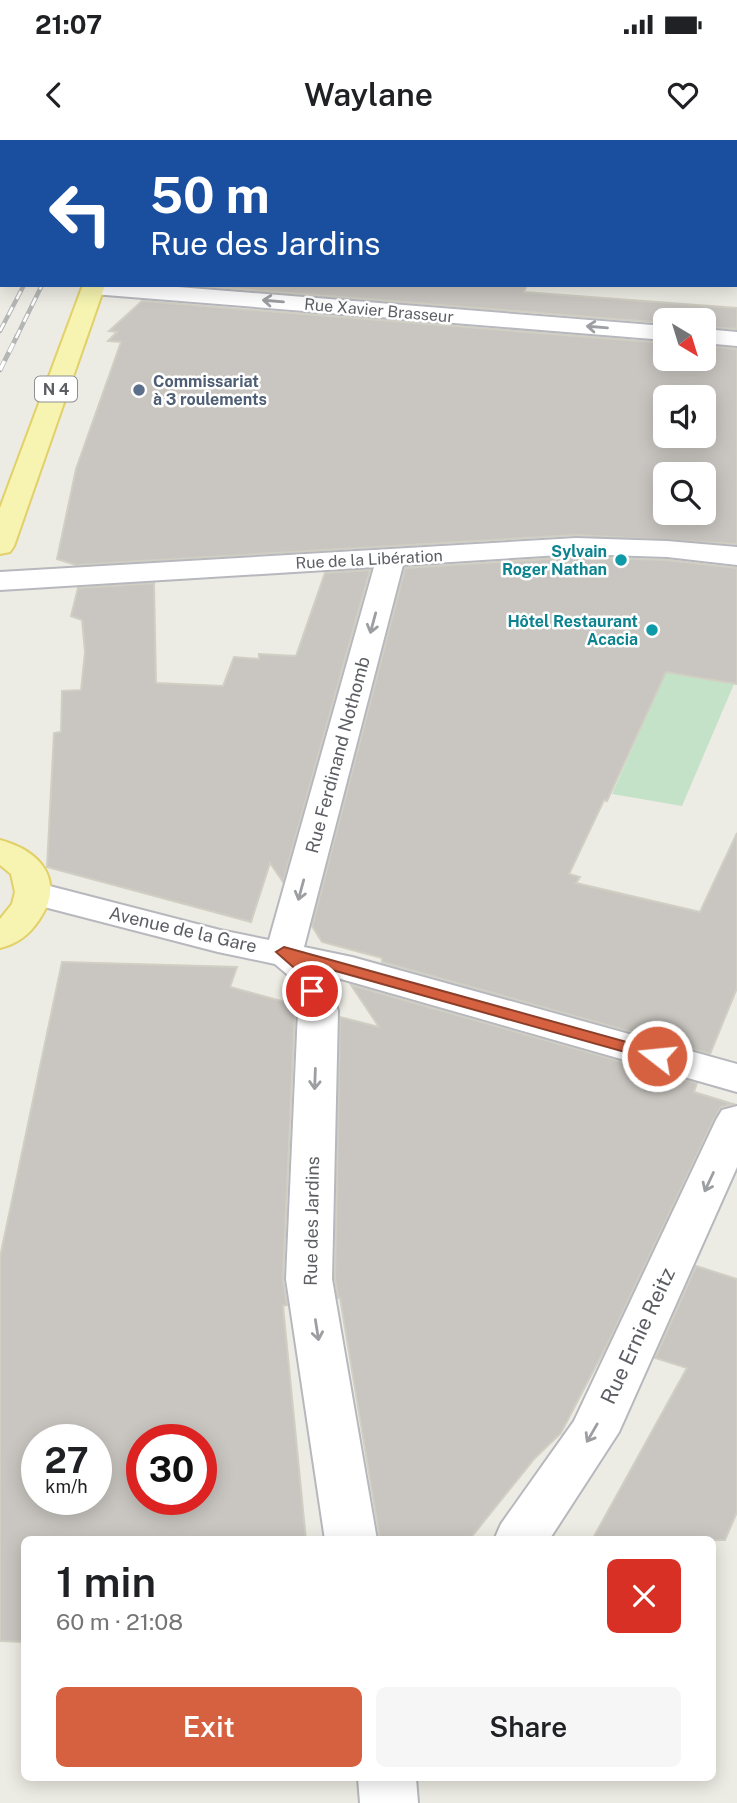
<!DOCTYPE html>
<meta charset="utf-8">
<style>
:root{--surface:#fff;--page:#f6f6f6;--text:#202124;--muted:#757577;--accent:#d66141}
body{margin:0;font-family:"Public Sans",sans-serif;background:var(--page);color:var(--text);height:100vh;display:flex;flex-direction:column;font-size:26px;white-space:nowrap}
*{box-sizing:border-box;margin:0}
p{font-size:23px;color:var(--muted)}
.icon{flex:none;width:38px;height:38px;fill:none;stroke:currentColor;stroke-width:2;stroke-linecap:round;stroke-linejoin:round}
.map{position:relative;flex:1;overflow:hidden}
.side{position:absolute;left:21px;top:1396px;width:695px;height:245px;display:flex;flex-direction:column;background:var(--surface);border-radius:10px;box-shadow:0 4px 18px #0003}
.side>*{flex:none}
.hud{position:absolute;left:0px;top:0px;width:738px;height:147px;box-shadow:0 4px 18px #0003;background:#1a4fa0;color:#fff;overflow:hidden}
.needle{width:46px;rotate:142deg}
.buttons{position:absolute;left:653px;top:168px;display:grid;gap:14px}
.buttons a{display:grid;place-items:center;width:63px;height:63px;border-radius:10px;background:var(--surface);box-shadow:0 4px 18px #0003;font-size:35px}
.speed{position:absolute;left:21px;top:1284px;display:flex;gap:14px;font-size:35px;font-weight:700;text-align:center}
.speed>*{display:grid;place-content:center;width:91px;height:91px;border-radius:50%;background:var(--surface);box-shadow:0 4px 18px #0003;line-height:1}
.speed small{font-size:18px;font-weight:400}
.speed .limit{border:10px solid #d22;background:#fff;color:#111}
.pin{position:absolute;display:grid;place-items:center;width:60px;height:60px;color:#fff;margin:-30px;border:4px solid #fff;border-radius:50%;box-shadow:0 2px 7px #0007}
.me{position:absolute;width:77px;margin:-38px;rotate:286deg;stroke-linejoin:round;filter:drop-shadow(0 0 5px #0008)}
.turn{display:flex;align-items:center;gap:24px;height:147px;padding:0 35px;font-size:32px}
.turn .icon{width:91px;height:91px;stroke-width:2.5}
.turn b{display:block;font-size:49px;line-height:60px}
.round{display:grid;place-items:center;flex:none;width:74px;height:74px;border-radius:10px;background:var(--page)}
.headline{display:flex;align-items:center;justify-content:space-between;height:119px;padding:0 35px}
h1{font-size:42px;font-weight:600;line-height:52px}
.primary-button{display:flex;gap:14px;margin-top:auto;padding:14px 35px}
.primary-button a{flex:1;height:80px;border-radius:10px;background:var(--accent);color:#fff;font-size:28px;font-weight:600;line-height:80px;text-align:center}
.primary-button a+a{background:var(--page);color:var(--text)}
.status{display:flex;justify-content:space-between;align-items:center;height:49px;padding:0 35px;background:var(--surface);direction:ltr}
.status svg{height:19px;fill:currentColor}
header{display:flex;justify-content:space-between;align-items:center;height:91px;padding:0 35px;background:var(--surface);font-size:32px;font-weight:600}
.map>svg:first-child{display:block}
.green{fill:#c4e2c8}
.building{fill:#c9c6c1;stroke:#d1cfc3;stroke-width:2;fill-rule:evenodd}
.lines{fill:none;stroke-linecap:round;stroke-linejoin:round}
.lane-casing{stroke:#b7b8bd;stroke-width:4}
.street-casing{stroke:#b7b8bd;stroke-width:4}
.primary-casing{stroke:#e2d069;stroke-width:4}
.lane{fill:#fff;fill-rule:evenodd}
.street{fill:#fff;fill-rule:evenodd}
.primary{fill:#f6f4b0;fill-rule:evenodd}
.rail-far1-casing{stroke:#b4b5b5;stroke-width:4.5}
.rail-casing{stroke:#b4b5b5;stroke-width:5}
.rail-far1{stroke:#fff;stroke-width:2.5;stroke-dasharray:9;stroke-linecap:butt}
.rail{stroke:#fff;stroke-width:3.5;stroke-dasharray:10;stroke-linecap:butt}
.oneway{stroke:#9d9ea1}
.route{fill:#d66141;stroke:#8b3f2a;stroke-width:2}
.service-dot{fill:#5c6f8a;stroke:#fff;stroke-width:2.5}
.culture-dot{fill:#0f9aa8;stroke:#fff;stroke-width:2.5}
.labels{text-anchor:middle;stroke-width:5;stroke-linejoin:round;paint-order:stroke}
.far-street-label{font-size:16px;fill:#5c5e63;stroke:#fff}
.far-service-label{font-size:16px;font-weight:bold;fill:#4e5e75;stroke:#fff;text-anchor:start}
.shield{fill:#fff;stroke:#8d8e92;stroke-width:2}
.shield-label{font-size:16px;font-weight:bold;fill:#5c5e63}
.far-culture-label{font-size:16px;font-weight:bold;fill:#0d838f;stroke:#fff;text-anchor:end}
.street-label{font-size:18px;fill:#5c5e63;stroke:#fff}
.near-street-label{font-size:21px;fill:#5c5e63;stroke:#fff}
</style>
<div class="status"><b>21:07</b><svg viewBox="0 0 49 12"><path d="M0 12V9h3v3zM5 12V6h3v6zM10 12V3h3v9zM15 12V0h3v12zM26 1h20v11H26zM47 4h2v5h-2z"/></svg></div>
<header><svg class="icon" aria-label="back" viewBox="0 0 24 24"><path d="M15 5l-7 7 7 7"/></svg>Waylane<svg class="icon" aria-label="heart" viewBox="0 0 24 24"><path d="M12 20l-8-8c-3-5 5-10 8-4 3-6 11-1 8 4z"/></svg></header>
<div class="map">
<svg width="737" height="1663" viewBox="0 0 737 1663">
<rect width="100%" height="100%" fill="#edece4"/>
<path class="green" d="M666 532 734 544 682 666 612 654Z"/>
<path class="building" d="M189 145H527L524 152 737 168V189L704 187V180H665V183Z
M142 161 665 203V219H704V205L737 209V404L576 395 76 425 57 419 76 329 121 202 108 201 117 192 109 191ZM665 257H704V296H665ZM665 334H704V373H665Z
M576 417 667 420 737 428V544L666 532 607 661 604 660 569 734 580 737 576 743 700 772 737 693V848L710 914 382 822V818L322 802 312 786 405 428Z
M370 430 283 742 270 723 251 782 47 727 54 593 61 592 62 551 81 550 85 512 82 480 71 476 78 448 154 443 156 543 223 546 234 517 259 519V514L296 516 325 433Z
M62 822 237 827 230 847 293 864 295 871 283 1139 287 1165 283 1166 306 1400H24V1502L0 1501V1117ZM37 1300H96V1360H37ZM142 1300H201V1360H142Z
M351 845 697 943 694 952 733 964 721 967 714 979 608 1203 561 1293 534 1319 469 1400H380L340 1158H338L335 1139 340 877 379 887Z
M696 1126 737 1139V1372L725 1400H592L687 1228 655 1218Z"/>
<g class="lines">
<g class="lane-casing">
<path id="lane" d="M546 0H556L546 2Z"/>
</g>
<g class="street-casing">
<path id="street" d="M0 68H2L0 82Z
M83 145H153L665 186V200L93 154 85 152Z
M704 189 737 192V206L704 203Z
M576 398 667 401 737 407V425L667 417 576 414 403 425 304 807 352 817 737 924V952L327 835 338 871 332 1139 377 1400H325L286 1139 298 871 289 836 275 824 218 812 21 761 16 753 21 745 34 742 220 790 269 800 374 427 0 450V432Z
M737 966V1027L619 1292 549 1400H494L501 1384 574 1281 716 980 722 970Z
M358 1638H416L418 1663H360Z"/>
</g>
<g class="primary-casing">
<path id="primary" d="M179 0H198L178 2Z
M83 145H105L14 406 10 412 0 414V368Z
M0 700C41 711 66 741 39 780 29 795 17 804 0 808V779L12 764 15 752 11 734 0 725Z"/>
</g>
<use href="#lane" class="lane"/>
<use href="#street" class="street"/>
<use href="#primary" class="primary"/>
<g class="rail-far1-casing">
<path id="rail-far1" d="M125 2 127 0
M138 2 140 0
M0 129 2 127
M0 191 24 145
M16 198 42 145"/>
</g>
<g class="rail-casing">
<path id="rail" d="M0 230 17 196"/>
</g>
<use href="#rail-far1" class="rail-far1"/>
<use href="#rail" class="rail"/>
</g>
<defs><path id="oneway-shaft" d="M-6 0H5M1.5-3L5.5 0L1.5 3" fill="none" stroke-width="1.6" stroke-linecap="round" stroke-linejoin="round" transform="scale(1.75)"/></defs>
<g class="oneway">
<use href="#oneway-shaft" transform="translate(273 161) rotate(-175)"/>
<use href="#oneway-shaft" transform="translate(597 187) rotate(-175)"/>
<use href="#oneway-shaft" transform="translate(373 483) rotate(105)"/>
<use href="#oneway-shaft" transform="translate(301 750) rotate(105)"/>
<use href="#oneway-shaft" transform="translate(315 939) rotate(92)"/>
<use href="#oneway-shaft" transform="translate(709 1042) rotate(115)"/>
<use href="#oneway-shaft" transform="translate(317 1190) rotate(81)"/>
<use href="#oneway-shaft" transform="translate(592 1293) rotate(120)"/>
</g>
<path class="route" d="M284 807 663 912 666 916 657 921 307 823 315 832 320 851 312 856 307 855 300 833 276 812Z"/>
<circle class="service-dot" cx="139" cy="250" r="7"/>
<g class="culture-dot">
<circle cx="621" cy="420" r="7"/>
<circle cx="652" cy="490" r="7"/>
</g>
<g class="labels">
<g class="far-street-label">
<text transform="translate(379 170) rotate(5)" y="6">Rue Xavier Brasseur</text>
<text transform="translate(369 419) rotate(-3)" y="6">Rue de la Libération</text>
</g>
<g class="far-service-label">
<text x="153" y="247">Commissariat<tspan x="153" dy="18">à 3 roulements</tspan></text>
</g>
<rect class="shield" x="35" y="236.5" width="42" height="25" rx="5"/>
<g class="shield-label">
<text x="56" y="255">N 4</text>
</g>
<g class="far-culture-label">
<text x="607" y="417">Sylvain<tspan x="607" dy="18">Roger Nathan</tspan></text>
<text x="638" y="487">Hôtel Restaurant<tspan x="638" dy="18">Acacia</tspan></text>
</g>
<g class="street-label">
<text transform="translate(338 615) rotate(-75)" y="6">Rue Ferdinand Nothomb</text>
<text transform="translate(183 790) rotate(13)" y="6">Avenue de la Gare</text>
<text transform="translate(312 1081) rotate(-89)" y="6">Rue des Jardins</text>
</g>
<g class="near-street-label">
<text transform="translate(638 1196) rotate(-65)" y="7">Rue Ernie Reitz</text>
</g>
</g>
</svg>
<div class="buttons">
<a><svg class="needle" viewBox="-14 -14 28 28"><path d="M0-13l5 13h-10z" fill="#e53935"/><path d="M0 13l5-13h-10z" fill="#757577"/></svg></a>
<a><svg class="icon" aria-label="sound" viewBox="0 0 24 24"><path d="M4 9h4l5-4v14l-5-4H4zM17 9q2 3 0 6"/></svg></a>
<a><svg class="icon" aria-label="search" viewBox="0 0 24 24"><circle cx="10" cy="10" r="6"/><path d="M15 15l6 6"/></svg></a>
</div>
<div class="speed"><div>27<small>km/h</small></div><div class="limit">30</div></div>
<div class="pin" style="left:312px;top:851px;background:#d93025"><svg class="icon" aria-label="arrive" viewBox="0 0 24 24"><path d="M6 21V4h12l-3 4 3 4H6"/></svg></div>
<svg class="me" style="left:657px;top:916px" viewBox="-20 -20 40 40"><circle r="17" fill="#d66141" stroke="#fff" stroke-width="3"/><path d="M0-11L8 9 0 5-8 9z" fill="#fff"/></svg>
<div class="hud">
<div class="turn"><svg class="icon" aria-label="left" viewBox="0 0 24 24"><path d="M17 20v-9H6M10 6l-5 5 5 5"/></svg><div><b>50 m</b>Rue des Jardins</div></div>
</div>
<section class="side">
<div class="headline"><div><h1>1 min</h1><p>60 m · 21:08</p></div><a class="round" style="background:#d93025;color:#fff"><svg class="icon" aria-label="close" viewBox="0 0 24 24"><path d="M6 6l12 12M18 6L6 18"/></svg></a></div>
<div class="primary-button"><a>Exit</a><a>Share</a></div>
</section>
</div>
